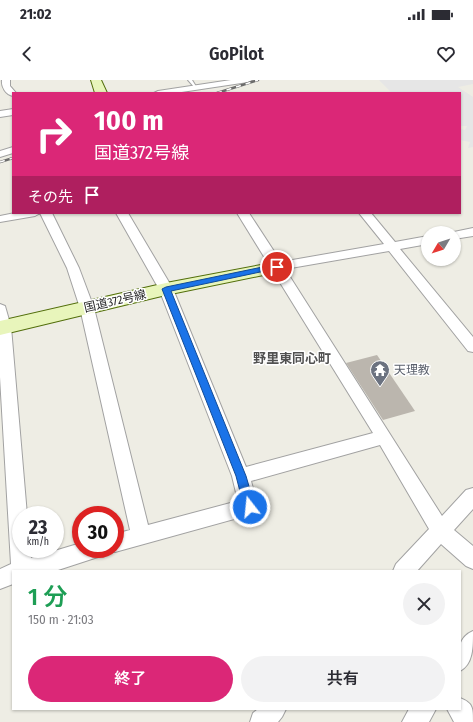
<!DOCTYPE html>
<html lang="ja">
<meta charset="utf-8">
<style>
:root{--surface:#fff;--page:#f2f2f3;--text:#2b2b33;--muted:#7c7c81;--accent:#db2777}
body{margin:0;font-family:"Fira Sans Condensed","Noto Sans JP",sans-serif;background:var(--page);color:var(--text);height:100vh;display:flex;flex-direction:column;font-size:15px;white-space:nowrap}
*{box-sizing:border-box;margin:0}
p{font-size:13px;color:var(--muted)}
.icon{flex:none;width:22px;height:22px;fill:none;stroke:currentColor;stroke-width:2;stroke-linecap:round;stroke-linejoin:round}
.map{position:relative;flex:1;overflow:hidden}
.panel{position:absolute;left:12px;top:490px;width:449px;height:140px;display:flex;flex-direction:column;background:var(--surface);border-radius:0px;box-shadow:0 1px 3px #0004}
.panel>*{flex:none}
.hud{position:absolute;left:12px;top:12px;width:449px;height:122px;border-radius:0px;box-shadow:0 1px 3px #0004;background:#db2777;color:#fff;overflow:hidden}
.needle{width:26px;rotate:231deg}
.fabs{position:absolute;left:421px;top:146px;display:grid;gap:8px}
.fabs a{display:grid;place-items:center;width:40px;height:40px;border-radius:50%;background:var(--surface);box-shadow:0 1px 3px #0004;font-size:20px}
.speed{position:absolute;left:12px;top:426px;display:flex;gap:8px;font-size:20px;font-weight:700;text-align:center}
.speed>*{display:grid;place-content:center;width:52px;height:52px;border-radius:50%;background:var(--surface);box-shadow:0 1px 3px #0004;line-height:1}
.speed small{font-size:10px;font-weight:400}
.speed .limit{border:6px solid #d22;background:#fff;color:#111}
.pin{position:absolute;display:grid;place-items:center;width:34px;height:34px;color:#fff;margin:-17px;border:2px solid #fff;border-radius:50%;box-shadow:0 1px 4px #0007}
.me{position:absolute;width:44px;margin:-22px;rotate:344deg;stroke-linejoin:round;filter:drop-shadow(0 0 3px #0008)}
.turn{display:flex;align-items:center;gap:14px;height:84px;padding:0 16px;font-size:18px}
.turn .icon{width:52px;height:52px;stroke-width:2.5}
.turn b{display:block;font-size:28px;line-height:34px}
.then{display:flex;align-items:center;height:38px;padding:0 16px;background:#0003;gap:8px;font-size:15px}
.round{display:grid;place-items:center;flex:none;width:42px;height:42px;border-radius:21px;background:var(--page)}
.headline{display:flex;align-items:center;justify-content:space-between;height:68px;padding:0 16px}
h1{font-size:24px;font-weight:600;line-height:30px;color:#1e9e55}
.button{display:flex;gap:8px;margin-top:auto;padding:8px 16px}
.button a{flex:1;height:46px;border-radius:24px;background:var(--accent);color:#fff;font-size:16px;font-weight:600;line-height:46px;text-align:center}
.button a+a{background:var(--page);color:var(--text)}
.status{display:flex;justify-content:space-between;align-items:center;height:28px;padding:0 20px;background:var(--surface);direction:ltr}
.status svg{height:11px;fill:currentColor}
header{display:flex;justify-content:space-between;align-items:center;height:52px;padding:0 16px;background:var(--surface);font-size:18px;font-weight:600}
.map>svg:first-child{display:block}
.parking{fill:#e6e6e6}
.building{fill:#bbb6ae}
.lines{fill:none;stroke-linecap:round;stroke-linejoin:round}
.lane-casing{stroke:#a2a2a2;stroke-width:2}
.street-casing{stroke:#a2a2a2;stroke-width:2}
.secondary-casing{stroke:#526e0b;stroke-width:2}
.lane{fill:#fff;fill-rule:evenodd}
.street{fill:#fff;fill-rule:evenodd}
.secondary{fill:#e8f5bb;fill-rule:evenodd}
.rail-casing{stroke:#6c6c6c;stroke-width:2.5}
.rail{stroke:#fff;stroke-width:1.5;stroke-dasharray:5;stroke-linecap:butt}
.route{fill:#1a73e8;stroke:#114b97}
.labels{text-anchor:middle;stroke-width:3;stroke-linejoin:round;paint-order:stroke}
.street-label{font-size:12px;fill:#1e1e1e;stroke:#fff}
.worship-label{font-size:12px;fill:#5b616d;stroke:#fff;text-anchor:start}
.neighbourhood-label{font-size:13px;font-weight:bold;fill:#515151;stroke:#fff}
</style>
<div class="status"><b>21:02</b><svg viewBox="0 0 49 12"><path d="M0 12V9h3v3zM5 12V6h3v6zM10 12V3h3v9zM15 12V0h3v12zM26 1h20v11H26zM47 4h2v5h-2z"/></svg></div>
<header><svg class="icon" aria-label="back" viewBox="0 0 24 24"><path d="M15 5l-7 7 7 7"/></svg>GoPilot<svg class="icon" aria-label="heart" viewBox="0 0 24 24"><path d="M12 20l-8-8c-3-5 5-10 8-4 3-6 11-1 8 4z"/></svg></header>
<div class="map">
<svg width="473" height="642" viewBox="0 0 473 642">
<rect width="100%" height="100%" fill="#eeede4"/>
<path class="parking" d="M379 0H473V4L458 7 473 17V67L468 68 470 62 460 60V49L465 50 467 46H460V13H392Z"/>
<path class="building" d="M377 275 415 331 383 340 346 283Z"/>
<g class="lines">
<g class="lane-casing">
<path id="lane" d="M188 0H192L197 8H195Z"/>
</g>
<g class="street-casing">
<path id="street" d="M2 0H10V6L16 13H13V16C6 15 1 7 2 0Z
M231 0H252L248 2 175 13H154L158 11Z
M13 29V35L0 37V31Z
M13 67V73L0 77V71Z
M15 133H52L79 188 94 228 148 445 238 421 232 396 159 209 116 133H128L173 209 246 387 373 353 237 133H249L281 182 384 164 359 133H371L395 162 428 156V164L400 169 473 257V272L468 271 389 171 285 189 442 436 466 410 473 408V429L454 450 473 466V489L466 486 441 464 417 491H393L396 484 429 449 380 365 251 401 258 427 256 433 115 472 108 470 115 469V454L130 450 80 228 67 188 40 133 35 136 0 142V136Z
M473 148V156L454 159V153H449Z
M0 224 5 226 11 247 27 435H21V469H30L31 478 81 463V469H104L101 476 55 491H13V504L0 509V489L11 484 0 297Z
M473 551C473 568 473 584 460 591 460 574 455 559 473 551Z
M460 618C473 623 473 628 473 642H454L447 629H460Z
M258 629H286L282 637 278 642H250L253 633Z
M409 629H436L429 642H402Z"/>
</g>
<g class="secondary-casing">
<path id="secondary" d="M91 0H101L107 13H95Z
M277 182 283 183 286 187 283 191 166 215 0 255V241L166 203Z"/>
</g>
<use href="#lane" class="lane"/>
<use href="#street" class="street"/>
<use href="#secondary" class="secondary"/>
<g class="rail-casing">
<path id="rail" d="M217 13 258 0
M0 82 13 78"/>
</g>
<use href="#rail" class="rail"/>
</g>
<path class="route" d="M277 184 279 185V188L171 211 246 396 255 427 253 430 250 432 246 430 244 427 236 396 162 209 166 207Z"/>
<defs>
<g id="temple-pin" transform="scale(1)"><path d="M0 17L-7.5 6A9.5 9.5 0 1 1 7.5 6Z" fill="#6b7280" stroke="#fff"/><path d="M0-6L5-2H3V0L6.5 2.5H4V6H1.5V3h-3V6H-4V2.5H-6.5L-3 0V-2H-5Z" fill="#fff"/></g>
</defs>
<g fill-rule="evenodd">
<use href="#temple-pin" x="380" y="290"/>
</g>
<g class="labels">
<g class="street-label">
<text transform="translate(115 221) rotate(-13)" y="4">国道372号線</text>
</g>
<g class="worship-label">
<text x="394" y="294">天理教</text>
</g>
<g class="neighbourhood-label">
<text x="292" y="283">野里東同心町</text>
</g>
</g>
</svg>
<div class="fabs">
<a><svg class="needle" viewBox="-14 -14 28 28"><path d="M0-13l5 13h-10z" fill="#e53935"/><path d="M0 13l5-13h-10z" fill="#7c7c81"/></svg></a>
</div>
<div class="speed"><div>23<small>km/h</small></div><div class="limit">30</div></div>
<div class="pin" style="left:277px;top:187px;background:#d93025"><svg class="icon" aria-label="arrive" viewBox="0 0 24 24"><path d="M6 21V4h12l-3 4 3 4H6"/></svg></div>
<svg class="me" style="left:250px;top:427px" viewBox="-20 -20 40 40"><circle r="17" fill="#1a73e8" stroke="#fff" stroke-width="3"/><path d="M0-11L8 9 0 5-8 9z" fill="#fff"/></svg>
<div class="hud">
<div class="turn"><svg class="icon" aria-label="right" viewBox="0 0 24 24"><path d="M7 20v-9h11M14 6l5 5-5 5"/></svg><div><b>100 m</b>国道372号線</div></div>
<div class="then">その先<svg class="icon" aria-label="arrive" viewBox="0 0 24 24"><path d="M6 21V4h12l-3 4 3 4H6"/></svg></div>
</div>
<section class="panel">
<div class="headline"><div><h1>1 分</h1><p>150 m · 21:03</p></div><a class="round"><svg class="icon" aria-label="close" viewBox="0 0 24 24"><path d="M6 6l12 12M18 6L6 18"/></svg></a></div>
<div class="button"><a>終了</a><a>共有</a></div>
</section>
</div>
